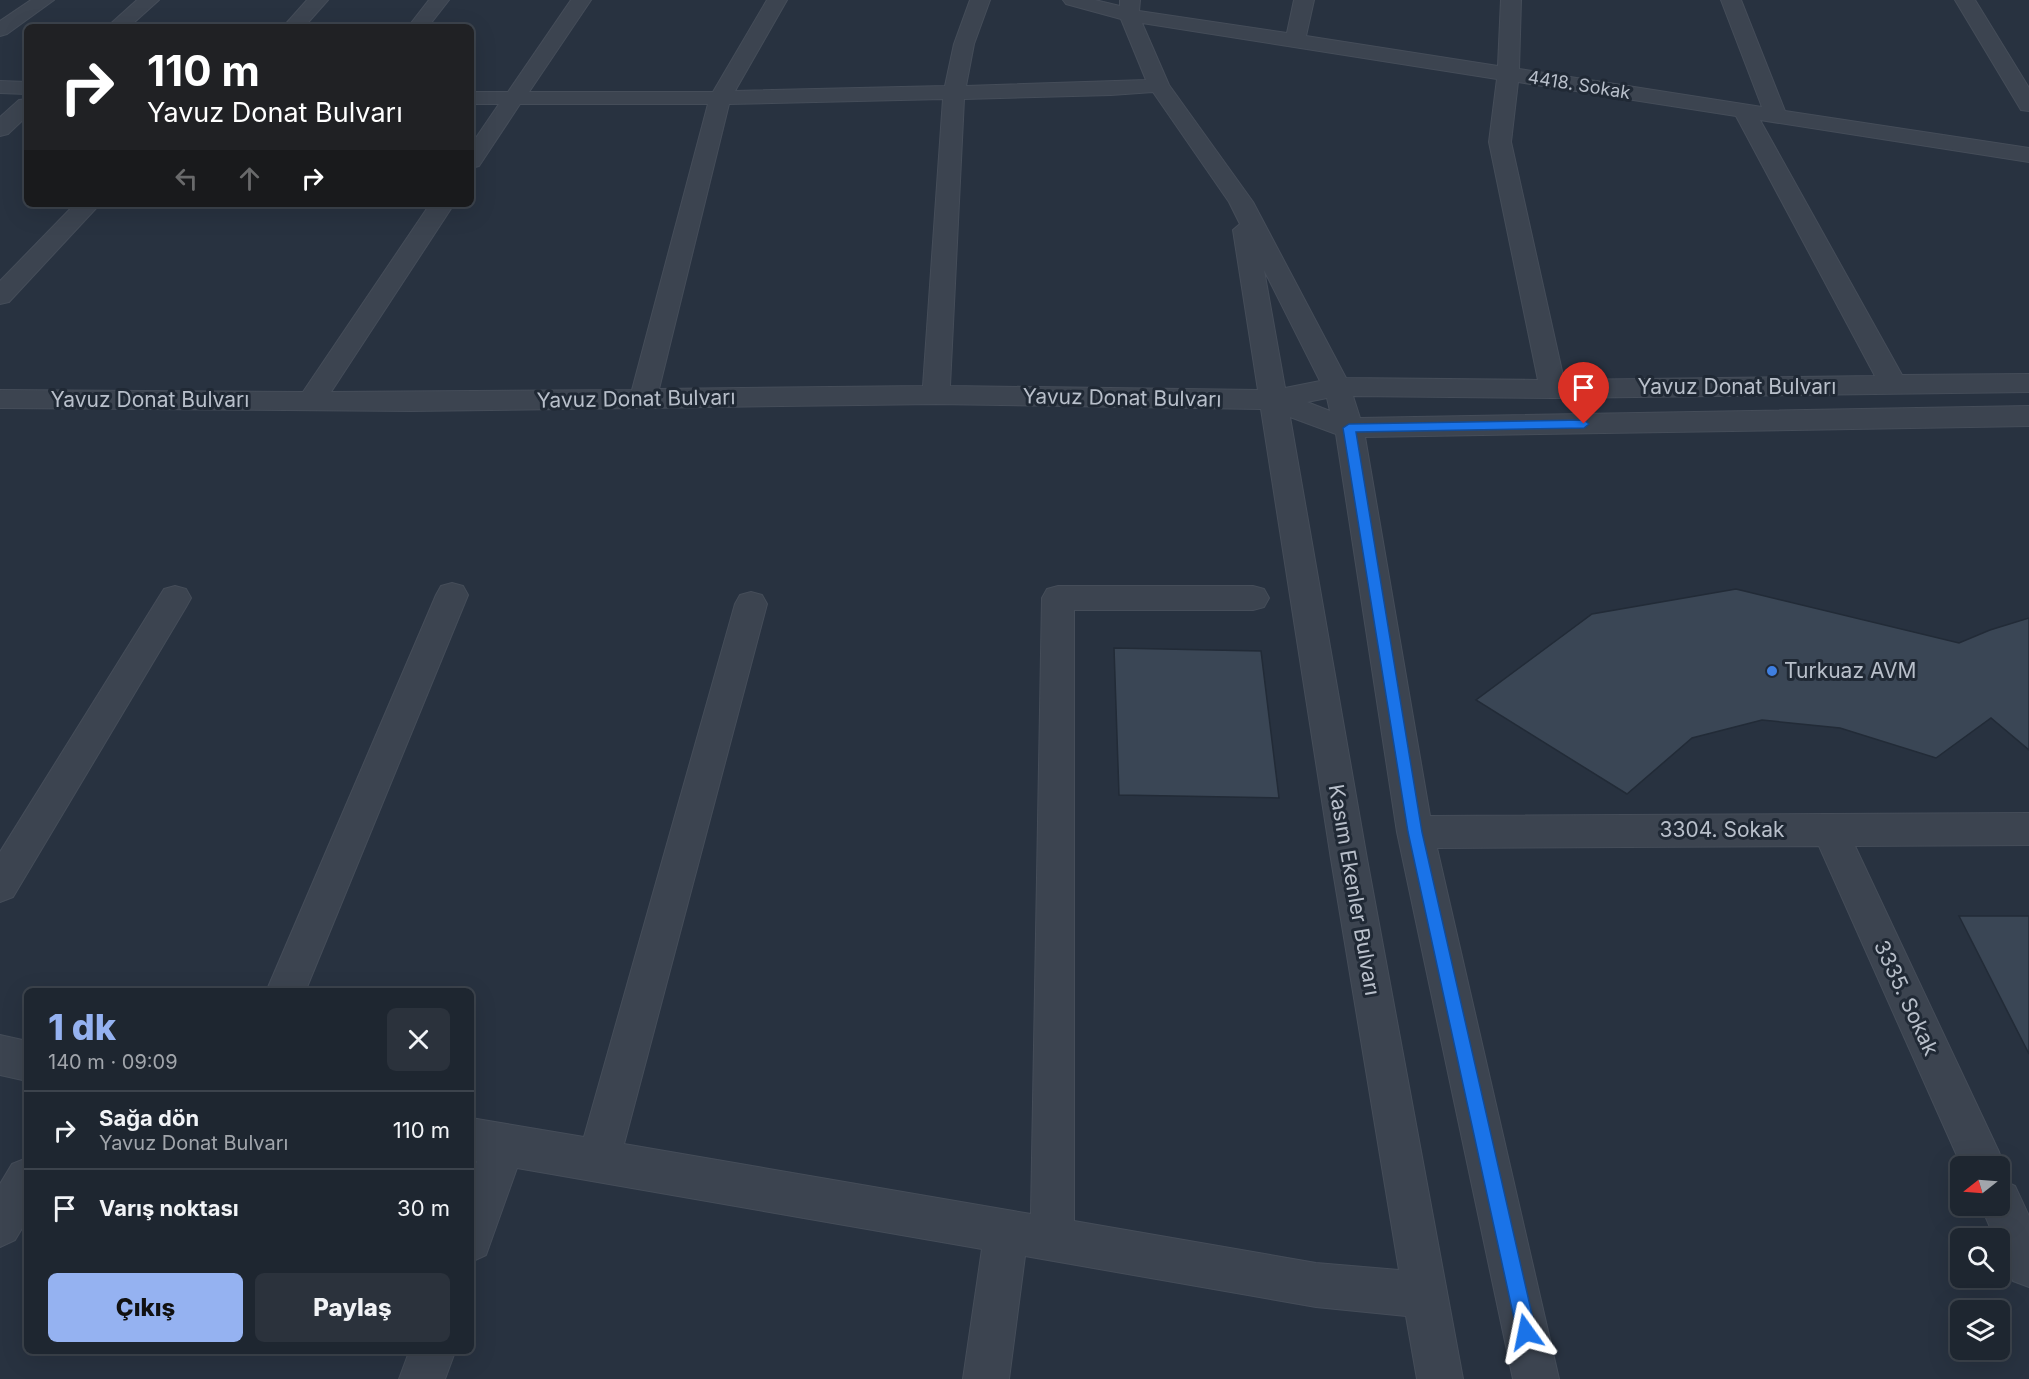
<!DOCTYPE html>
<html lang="tr">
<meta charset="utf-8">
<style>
:root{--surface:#1e2630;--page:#2b323c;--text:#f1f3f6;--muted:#a1a5ab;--line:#3c434c;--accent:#95b2f1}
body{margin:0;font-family:Inter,sans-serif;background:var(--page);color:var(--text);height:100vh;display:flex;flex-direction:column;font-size:22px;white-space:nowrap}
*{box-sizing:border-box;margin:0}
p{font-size:20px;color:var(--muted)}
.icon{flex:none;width:33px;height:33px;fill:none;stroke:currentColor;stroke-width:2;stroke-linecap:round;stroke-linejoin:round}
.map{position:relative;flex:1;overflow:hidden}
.side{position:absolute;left:24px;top:988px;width:450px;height:366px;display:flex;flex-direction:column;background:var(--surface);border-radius:9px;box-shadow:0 6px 24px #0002,0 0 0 2px var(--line)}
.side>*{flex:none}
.hud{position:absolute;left:24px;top:24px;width:450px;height:183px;border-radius:9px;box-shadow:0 6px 24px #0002,0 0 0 2px var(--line);background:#202124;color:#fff;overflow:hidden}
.needle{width:39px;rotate:253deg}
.controls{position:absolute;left:1950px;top:1156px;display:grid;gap:12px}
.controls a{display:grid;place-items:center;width:60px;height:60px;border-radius:9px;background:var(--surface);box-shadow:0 6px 24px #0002,0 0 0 2px var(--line);font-size:30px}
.pin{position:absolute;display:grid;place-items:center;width:51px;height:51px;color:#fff;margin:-62px -26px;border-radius:50% 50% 50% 0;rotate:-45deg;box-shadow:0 0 6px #0007}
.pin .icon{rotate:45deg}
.me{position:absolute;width:66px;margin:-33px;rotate:348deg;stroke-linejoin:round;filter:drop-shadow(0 0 4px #0008)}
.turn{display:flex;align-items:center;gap:21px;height:126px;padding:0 24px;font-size:27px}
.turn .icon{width:78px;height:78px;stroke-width:2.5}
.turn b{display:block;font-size:42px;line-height:51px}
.lanes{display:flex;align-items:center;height:57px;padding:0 24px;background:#0003;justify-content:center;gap:30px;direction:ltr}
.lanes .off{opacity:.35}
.round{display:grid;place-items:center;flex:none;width:63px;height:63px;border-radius:9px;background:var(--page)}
.summary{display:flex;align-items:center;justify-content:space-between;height:102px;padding:0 24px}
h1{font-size:36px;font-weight:800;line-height:45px;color:var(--accent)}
.action{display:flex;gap:12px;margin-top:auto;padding:12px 24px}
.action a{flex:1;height:69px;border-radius:9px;background:var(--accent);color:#111;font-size:24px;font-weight:800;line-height:69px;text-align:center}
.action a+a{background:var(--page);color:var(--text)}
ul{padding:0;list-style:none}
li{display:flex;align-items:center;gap:18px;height:78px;padding:0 24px;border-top:2px solid var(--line)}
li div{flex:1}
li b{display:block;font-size:22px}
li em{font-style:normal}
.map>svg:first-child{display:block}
.building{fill:#3a4655;stroke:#222b37;stroke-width:1.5}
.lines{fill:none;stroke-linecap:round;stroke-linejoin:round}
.minor-casing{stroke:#454d59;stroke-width:2}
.minor{fill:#3c4450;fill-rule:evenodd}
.route{fill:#1a73e8;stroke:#114b97;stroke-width:1.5}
.shop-dot{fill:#3f7fe0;stroke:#202935;stroke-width:2}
.labels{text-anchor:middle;stroke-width:6;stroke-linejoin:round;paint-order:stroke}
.far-street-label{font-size:18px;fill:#b8bfca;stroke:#202935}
.street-label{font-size:21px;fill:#b8bfca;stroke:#202935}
.poi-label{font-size:21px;fill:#b8bfca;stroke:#202935;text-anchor:start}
</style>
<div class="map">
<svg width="2029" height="1379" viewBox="0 0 2029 1379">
<rect width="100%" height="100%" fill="#283240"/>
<path class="building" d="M1736 589 1959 643 1990 630 2029 618V750L1991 718 1936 758 1840 728 1762 720 1692 738 1627 794 1476 700 1592 614Z
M1114 648 1261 651 1279 798 1119 795Z
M1959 916H2029V1054Z"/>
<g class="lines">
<g class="minor-casing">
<path id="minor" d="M31 0H54L7 34 0 36V21Z
M137 0H159L129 27H107Z
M307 0H328L304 27H283Z
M429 0H449L428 27H408Z
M571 0H591L529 92H713L767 0H787L735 91 945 86 954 44 970 0H990L974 44 966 86 1146 80 1121 19 1066 4 1063 0H1095L1120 6V0H1140L1139 11 1287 33 1294 0H1314L1306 36 1498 66 1501 0H1521L1519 69 1762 107 1721 0H1741L1785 111 2029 148V162L1760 120 1902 375 2029 374V392L1553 398 1353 396 1360 418 2029 406V426L1365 437 1430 816 2029 813V845L1855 846 1999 1152 2005 1167 2000 1179 2015 1186 2029 1216V1287L2013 1281 2000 1249V1239H1995L1981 1206H2000V1167H1962L1819 846 1437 848 1559 1379H1513L1397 832 1336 434 1290 417 1367 859 1463 1379H1417L1406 1316 1316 1307 1025 1256 1009 1379H963L982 1249 517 1168 486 1255 471 1262V1179L477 1161 471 1160V1118L584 1137 735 604 740 595 751 592 762 595 767 604 624 1144 1031 1214 1042 598 1047 589 1058 586H1253L1264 589 1269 598 1264 607 1253 610H1074V1221L1316 1263 1399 1270 1331 859 1261 409 936 404 411 411 0 408V390L303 392 430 204H454L331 392 632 390 708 104H520L479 166 471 168V145L499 104H471V92H508ZM1142 23 1497 79 1489 142 1538 380 1346 378 1253 202 1169 85ZM1518 82 1736 116 1875 376 1564 380 1511 142ZM1153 92 1229 202 1240 224 1233 230 1258 390 950 386 964 99 1111 95ZM943 99 923 386 659 389 729 104ZM1264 270 1320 381 1285 388ZM1327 398 1330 411 1307 402Z
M1955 0H1975L2029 88V111L2021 110Z
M0 81 27 82V94L0 93Z
M27 99V116L8 134 0 136V117L19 100Z
M75 204H100L9 302 0 304V281Z
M452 583 463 586 468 595 305 992H266L436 595 441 586Z
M175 586 186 589 191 598 186 607 13 897 0 902V852L164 589Z
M0 1035 27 1041V1081L0 1075Z
M27 1158V1220L15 1240 0 1247V1184L12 1164Z
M409 1352H455L445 1379H399Z"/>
</g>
<use href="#minor" class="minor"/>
</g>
<path class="route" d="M1584 420 1589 424 1584 428 1356 432 1422 832 1536 1332 1533 1339 1526 1342 1519 1339 1517 1332 1408 832 1343 428 1349 424Z"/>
<circle class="shop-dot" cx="1772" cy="671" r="6"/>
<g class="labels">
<g class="far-street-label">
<text transform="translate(1579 85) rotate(9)" y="6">4418. Sokak</text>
</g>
<g class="street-label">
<text x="1737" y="394">Yavuz Donat Bulvarı</text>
<text transform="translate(1122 398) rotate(1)" y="7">Yavuz Donat Bulvarı</text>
<text transform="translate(636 399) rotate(-1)" y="7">Yavuz Donat Bulvarı</text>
<text x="150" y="407">Yavuz Donat Bulvarı</text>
<text x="1722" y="837">3304. Sokak</text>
<text transform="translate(1354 890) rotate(80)" y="7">Kasım Ekenler Bulvarı</text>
<text transform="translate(1906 998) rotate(65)" y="7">3335. Sokak</text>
</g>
<g class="poi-label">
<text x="1784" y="678">Turkuaz AVM</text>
</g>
</g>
</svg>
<div class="controls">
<a><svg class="needle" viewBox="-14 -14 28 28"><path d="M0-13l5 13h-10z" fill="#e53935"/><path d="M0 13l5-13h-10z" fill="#a1a5ab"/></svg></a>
<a><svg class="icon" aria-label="search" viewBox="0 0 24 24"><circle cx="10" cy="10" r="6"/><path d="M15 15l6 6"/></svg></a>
<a><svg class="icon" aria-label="layers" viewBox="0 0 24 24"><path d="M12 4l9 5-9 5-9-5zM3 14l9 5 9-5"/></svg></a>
</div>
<div class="pin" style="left:1584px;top:424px;background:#d93025"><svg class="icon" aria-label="arrive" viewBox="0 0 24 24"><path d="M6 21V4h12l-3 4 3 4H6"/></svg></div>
<svg class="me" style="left:1526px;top:1332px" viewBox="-20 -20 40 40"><path d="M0-17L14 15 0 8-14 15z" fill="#1a73e8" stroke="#fff" stroke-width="4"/></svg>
<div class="hud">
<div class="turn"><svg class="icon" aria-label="right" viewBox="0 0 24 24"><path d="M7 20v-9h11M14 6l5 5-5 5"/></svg><div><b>110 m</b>Yavuz Donat Bulvarı</div></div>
<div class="lanes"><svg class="icon off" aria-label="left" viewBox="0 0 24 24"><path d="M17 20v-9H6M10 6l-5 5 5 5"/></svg><svg class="icon off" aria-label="ahead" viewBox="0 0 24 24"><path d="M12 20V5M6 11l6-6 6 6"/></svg><svg class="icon" aria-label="right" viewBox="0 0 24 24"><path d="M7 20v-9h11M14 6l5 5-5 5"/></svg></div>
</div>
<section class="side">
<div class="summary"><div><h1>1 dk</h1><p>140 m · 09:09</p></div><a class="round"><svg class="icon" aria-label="close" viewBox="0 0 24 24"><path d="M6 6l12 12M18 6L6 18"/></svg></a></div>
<ul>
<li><svg class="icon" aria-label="right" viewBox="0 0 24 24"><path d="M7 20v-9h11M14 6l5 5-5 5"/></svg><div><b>Sağa dön</b><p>Yavuz Donat Bulvarı</p></div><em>110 m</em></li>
<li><svg class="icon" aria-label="arrive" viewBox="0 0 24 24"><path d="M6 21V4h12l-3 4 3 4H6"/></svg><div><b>Varış noktası</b></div><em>30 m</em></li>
</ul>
<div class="action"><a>Çıkış</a><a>Paylaş</a></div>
</section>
</div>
